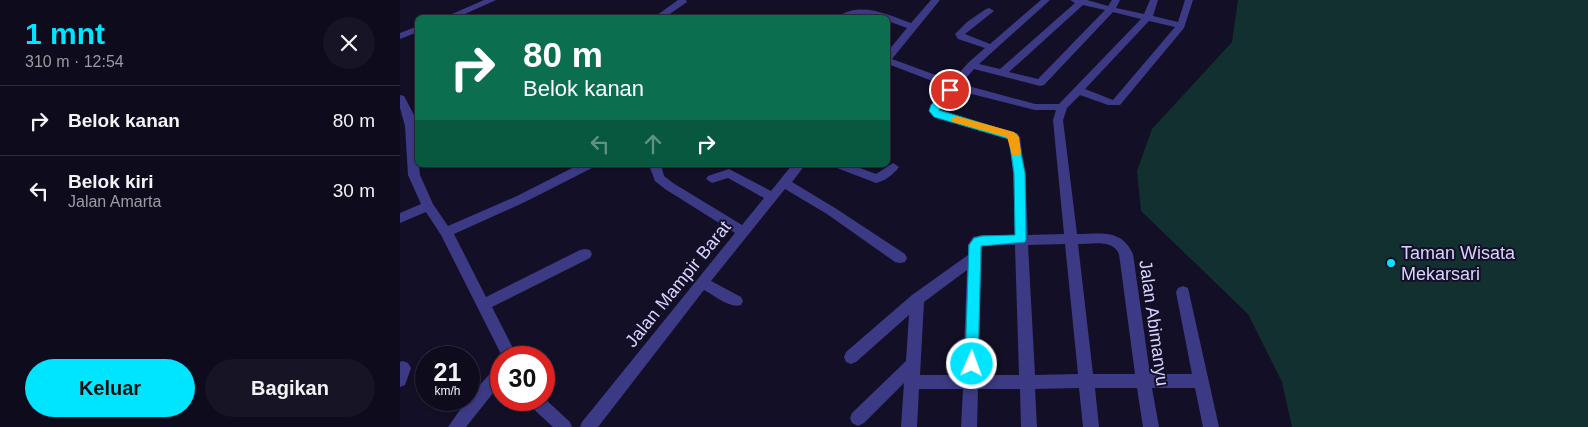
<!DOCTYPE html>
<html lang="id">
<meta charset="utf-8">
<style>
:root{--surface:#0e0b1c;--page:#171425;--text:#f1f3f6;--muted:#9b9ba3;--line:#2e2b3b;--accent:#00e5ff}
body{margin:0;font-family:Helvetica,sans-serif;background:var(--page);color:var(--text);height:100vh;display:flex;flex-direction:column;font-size:19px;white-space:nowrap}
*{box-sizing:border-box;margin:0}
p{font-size:16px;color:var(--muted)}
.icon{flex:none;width:28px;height:28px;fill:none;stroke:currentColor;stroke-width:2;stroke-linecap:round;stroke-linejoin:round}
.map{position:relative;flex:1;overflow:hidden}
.sheet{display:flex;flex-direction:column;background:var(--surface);width:400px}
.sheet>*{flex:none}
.hud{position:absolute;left:15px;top:15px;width:475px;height:152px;border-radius:8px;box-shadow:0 1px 4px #0004,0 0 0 1px var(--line);background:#0b6e4f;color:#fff;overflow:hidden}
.speed{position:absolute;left:15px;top:346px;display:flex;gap:10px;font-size:25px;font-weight:700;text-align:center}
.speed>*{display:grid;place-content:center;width:65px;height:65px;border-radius:50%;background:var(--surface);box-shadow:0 1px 4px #0004,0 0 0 1px var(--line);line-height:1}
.speed small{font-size:12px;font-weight:400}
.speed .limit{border:8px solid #d22;background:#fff;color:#111}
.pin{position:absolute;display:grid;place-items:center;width:42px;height:42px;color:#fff;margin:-21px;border:2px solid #fff;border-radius:50%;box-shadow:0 1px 5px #0007}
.me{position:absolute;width:55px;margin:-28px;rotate:2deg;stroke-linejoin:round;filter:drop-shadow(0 0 4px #0008)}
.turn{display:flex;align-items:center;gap:18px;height:105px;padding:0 25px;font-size:22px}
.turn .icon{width:65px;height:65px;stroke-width:2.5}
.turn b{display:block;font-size:35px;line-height:42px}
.lanes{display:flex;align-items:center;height:48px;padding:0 25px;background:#0003;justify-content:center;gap:25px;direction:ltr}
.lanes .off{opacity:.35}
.round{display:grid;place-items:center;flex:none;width:52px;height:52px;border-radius:26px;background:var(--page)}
.summary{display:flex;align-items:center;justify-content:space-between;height:85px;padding:0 25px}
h1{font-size:30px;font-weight:600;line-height:38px;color:var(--accent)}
.cta{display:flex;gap:10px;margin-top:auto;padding:10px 25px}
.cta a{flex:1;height:58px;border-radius:30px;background:var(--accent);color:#111;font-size:20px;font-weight:600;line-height:58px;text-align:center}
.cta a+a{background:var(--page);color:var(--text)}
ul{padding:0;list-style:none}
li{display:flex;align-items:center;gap:15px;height:70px;padding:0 25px;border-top:1px solid var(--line)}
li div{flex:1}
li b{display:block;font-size:19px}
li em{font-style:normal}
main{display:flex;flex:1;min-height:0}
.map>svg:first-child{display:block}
.green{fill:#12302f}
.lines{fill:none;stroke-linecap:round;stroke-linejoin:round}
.minor{fill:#3d3a85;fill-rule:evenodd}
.route{fill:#00e5ff;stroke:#0095a6}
.slow{fill:#f59e0b}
.poi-dot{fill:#00e5ff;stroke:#130f26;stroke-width:2}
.labels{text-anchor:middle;stroke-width:4;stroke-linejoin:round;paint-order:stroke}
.poi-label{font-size:18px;fill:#d9d4ff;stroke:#130f26;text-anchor:start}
.street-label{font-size:18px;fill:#d9d4ff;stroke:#130f26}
</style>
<main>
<section class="sheet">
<div class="summary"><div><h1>1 mnt</h1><p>310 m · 12:54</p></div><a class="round"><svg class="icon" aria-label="close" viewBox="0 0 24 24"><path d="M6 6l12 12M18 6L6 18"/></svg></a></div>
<ul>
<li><svg class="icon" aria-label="right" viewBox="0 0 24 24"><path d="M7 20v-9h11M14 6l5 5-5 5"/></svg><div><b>Belok kanan</b></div><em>80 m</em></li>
<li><svg class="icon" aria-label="left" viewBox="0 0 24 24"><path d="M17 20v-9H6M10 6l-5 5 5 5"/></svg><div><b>Belok kiri</b><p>Jalan Amarta</p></div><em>30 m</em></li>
</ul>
<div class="cta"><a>Keluar</a><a>Bagikan</a></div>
</section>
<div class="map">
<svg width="1188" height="427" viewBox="0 0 1188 427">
<rect width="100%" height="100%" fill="#130f26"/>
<path class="green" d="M838 0H1188V427H892L882 382 848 314 741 211 737 171 752 129 832 42Z"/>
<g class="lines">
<path class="minor" d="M84 0H96L56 18H43Z
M278 0H286L287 2 264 18H253Z
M531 0H540L492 59 552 81 568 63 585 48 558 39 555 34 567 22 586 9 589 8 594 11 565 34 590 44 641 0H650L579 64 600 69 675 3 670 0H687L708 6 712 0H720L716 8 744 14 750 0H758L753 16 778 22 785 0H793L784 28 720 105H708L680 95 667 108 663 120 677 234C701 234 721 228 733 254L750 374H792L776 292 778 288 783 286 788 288 819 427H803L795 388H752L759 427H743L737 388H695L699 427H683L679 388 635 389 637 427H621L620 389H578L577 427H561L563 389H519L517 427H501L504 383 464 423 458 426 452 423 450 418 452 413 506 361 509 315 456 362 451 364 446 362 444 357 446 352 512 295 568 255V245L573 237 582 235H615L613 173 609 139 534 116 529 111 548 87 488 64V51L507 28 488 21V18L458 14 448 18H437C458 0 489 15 511 23ZM683 5 705 10 638 79 609 72ZM713 12 741 19 659 104H635L561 84 574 69 640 86 644 85ZM749 21 775 27 713 100 685 89ZM556 90 635 110H656L653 120 664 234 628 235 625 173 620 137 618 134 540 110ZM665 244 678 374 635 375 628 245ZM678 244C692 244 713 239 719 254L735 374H693ZM582 245H615L619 375H578ZM567 270 563 375H520L524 302Z
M18 26V32L0 39V33Z
M0 95 4 96 14 115 20 175 33 204 48 226 117 196 178 165H194L192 168 125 202 54 234 86 297 180 250 185 249 190 250 192 254 190 258 92 307 118 358H103L41 235 26 212 0 223V213L21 204 8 175 5 126 0 108Z
M493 163 499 167C493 175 485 181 476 183L437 168 435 165H452L476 174Z
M249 165H261L264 176 273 183 342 225 364 198 328 178 312 183 306 179 308 176 329 169 371 191 392 165H405L392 182 435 208 505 254 507 258 505 262 500 263 495 262 427 214 385 189 311 281 341 297 343 301 341 305C330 309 314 295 304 290L198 427H180L182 422 335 233 265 189 255 181Z
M3 361 8 363 11 368 5 385 0 387V362Z
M101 365V383L66 427H48L67 400H69V397L96 367Z
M144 398 170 422 172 427H153L129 405 127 400H144Z"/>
</g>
<path class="route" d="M550 87 555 90 539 110 617 134 625 173 626 239 625 242 581 246 578 364 576 368 572 370 567 368 565 364 569 245 574 238 582 236 615 235 614 173 609 139 534 117 529 111 531 105 547 88Z"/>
<path class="slow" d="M556 116 614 132 619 137 621 152 620 155H612L607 137 553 122 551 119Z"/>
<circle class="poi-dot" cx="991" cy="263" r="5"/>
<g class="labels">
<g class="poi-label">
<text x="1001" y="259">Taman Wisata<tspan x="1001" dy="21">Mekarsari</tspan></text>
</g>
<g class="street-label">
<text transform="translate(278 284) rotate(-51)" y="6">Jalan Mampir Barat</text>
<text transform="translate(754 323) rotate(82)" y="6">Jalan Abimanyu</text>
</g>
</g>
</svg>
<div class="speed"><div>21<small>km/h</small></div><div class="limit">30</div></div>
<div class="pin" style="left:550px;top:90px;background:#d93025"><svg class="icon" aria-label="arrive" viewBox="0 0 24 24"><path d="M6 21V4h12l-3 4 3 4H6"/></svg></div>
<svg class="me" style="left:572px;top:364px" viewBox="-20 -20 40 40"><circle r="17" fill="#00e5ff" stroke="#fff" stroke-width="3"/><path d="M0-11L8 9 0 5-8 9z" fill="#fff"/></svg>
<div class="hud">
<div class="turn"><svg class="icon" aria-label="right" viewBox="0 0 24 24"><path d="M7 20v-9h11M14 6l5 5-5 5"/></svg><div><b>80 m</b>Belok kanan</div></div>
<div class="lanes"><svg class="icon off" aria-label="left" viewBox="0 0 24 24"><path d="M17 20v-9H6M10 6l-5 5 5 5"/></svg><svg class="icon off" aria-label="ahead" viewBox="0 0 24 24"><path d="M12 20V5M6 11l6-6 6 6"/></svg><svg class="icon" aria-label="right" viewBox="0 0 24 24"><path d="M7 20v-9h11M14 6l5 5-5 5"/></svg></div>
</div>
</div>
</main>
